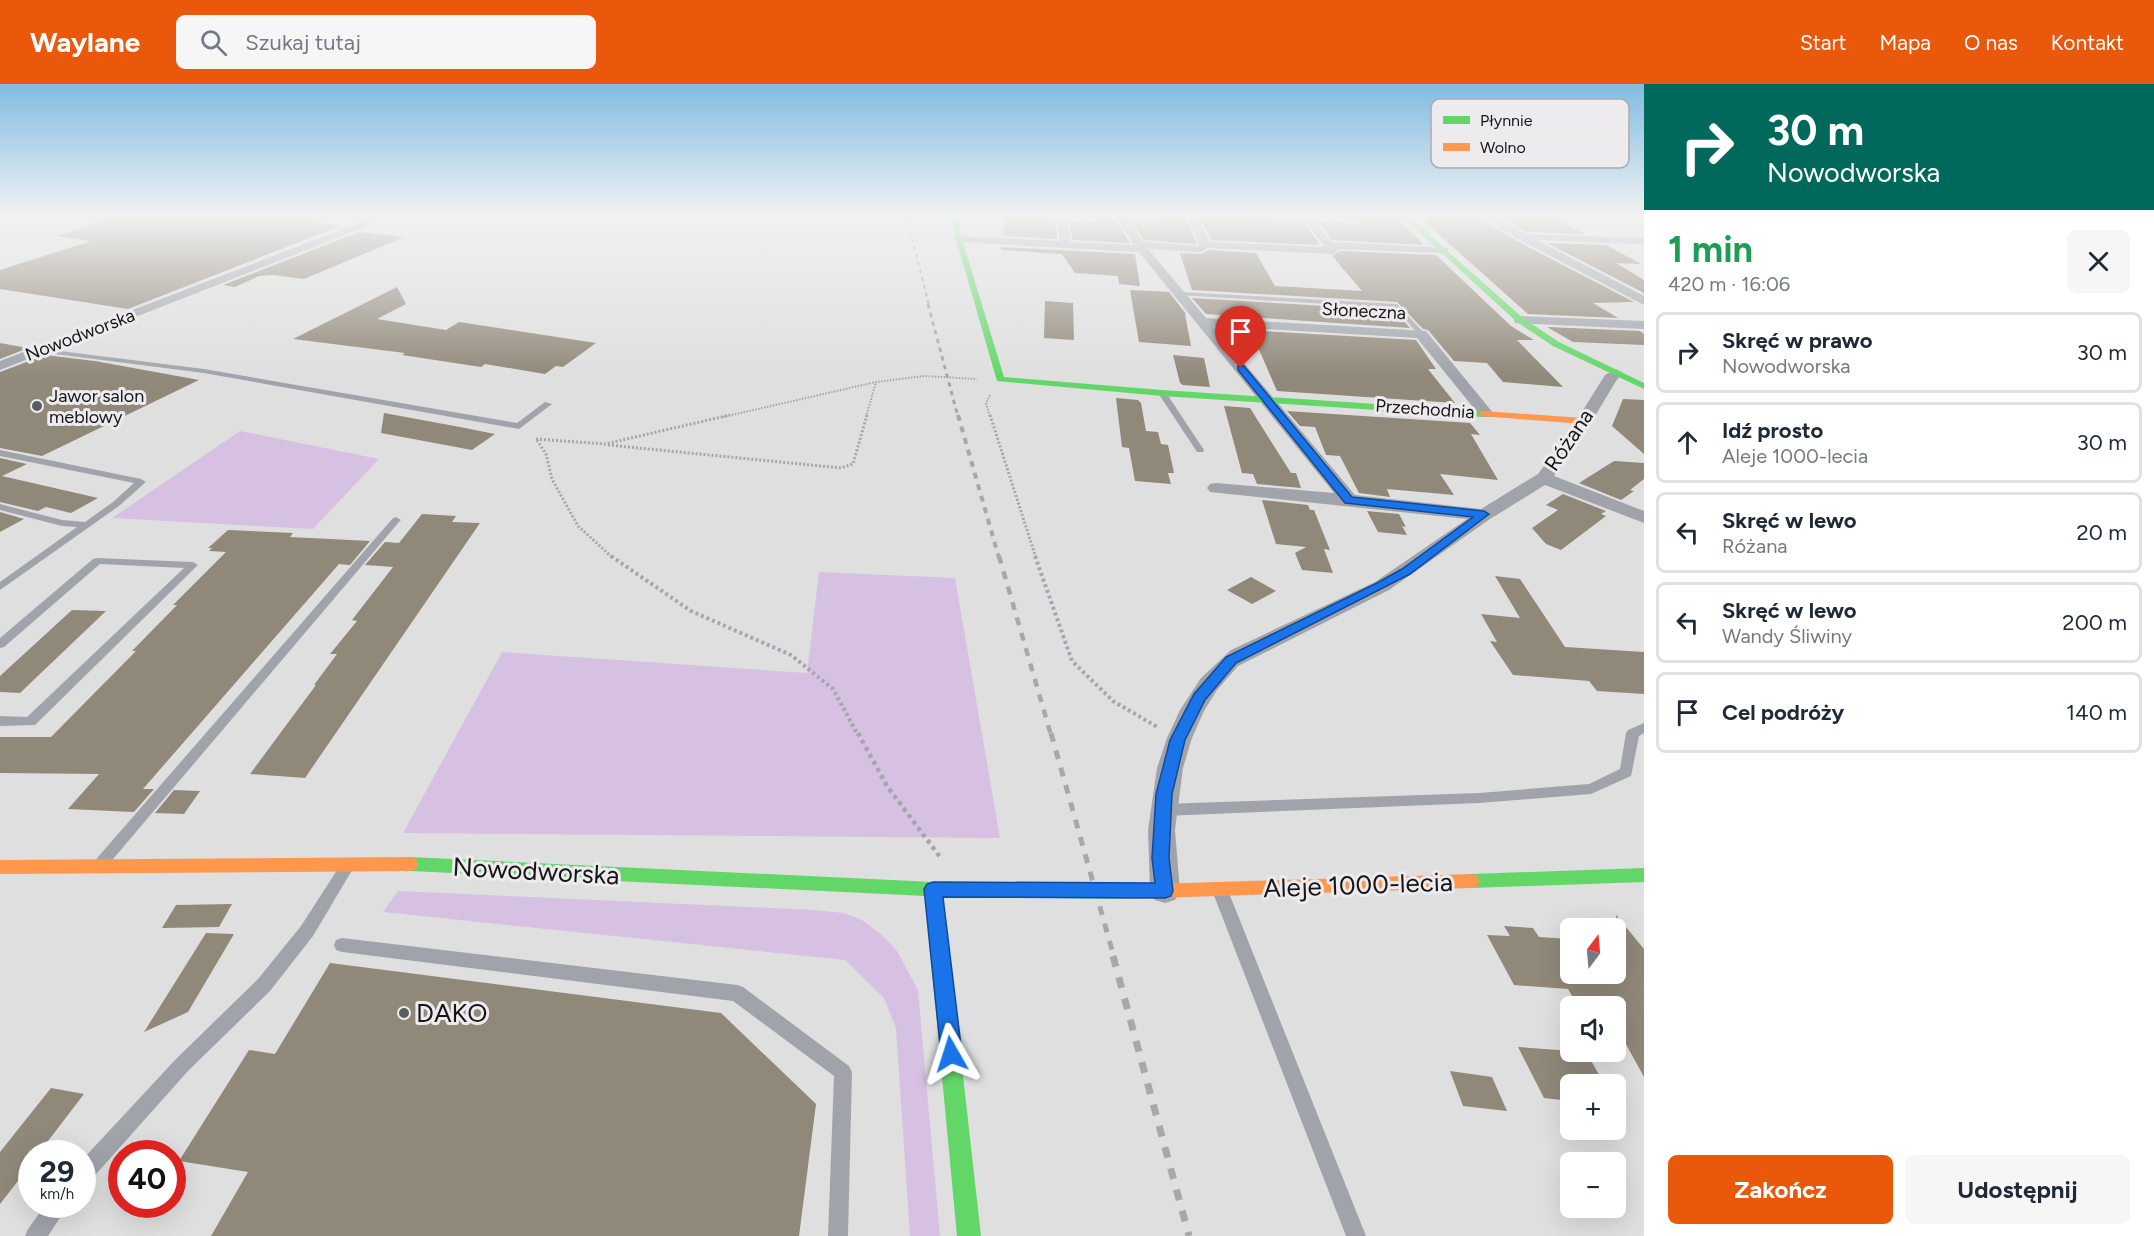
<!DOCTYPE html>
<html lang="pl">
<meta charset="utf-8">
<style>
:root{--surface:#fff;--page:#f6f6f7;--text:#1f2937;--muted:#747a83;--line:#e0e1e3;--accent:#ea580c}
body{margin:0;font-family:Figtree,sans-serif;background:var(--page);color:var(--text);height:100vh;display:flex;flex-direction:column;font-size:22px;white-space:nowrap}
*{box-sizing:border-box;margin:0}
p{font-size:20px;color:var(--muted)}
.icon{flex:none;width:33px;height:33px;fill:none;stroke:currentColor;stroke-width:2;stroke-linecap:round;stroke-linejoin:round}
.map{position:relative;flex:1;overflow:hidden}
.side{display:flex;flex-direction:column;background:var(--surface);width:510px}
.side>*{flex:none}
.guide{background:#00695c;color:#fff;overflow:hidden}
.needle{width:39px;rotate:16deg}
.tools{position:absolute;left:1560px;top:834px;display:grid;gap:12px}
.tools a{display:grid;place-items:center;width:66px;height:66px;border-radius:9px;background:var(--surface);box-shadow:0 6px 24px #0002;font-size:30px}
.speed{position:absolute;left:18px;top:1056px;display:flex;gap:12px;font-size:30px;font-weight:700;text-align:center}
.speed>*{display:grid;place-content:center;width:78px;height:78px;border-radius:50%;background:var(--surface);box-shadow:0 6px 24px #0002;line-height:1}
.speed small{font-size:15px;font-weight:400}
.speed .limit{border:9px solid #d22;background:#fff;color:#111}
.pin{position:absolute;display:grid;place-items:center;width:51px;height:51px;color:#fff;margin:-62px -26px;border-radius:50% 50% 50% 0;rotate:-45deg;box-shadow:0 0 6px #0007}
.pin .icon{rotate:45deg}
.me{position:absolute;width:66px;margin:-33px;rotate:354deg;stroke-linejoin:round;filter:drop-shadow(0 0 4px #0008)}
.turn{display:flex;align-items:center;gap:21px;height:126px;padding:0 24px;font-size:27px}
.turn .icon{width:78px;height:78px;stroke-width:2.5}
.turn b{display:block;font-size:42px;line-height:51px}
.round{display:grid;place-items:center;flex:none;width:63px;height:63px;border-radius:9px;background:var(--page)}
.head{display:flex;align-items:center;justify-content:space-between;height:102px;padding:0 24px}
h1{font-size:36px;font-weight:700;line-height:45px;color:#1e9e55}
.cta{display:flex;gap:12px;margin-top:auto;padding:12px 24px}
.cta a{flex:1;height:69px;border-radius:9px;background:var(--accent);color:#fff;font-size:24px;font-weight:700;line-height:69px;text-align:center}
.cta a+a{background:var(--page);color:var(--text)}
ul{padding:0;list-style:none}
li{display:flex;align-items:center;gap:18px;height:81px;margin:0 12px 9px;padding:0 12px;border:3px solid var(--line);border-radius:9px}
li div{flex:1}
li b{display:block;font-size:22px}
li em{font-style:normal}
header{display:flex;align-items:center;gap:36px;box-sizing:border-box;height:84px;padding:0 30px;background:var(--accent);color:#fff}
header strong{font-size:28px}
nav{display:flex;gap:33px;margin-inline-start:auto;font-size:21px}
.search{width:420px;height:54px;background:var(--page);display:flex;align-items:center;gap:15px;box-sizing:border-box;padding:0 21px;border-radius:9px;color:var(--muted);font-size:22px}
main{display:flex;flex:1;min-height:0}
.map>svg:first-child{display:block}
.green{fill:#d6c1e2}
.building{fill:#908879}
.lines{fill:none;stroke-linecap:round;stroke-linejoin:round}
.path-far3{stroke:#a4a7ab;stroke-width:2;stroke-dasharray:1.5 1.5;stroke-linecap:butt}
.path-far2{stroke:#a4a7ab;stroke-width:3;stroke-dasharray:2 2;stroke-linecap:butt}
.path-far1{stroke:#a4a7ab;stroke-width:4;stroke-dasharray:3 3;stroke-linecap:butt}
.path{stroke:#a4a7ab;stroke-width:4.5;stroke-dasharray:4 4;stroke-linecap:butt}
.lane{fill:#a0a4aa;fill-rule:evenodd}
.street{fill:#a0a4aa;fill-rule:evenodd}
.fast{fill:#63d668;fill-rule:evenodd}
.slow{fill:#ff974d;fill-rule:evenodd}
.rail-far5{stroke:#a7a8ac;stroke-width:2;stroke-dasharray:4 4;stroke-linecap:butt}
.rail-far4{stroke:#a7a8ac;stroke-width:3;stroke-dasharray:4.5 4.5;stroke-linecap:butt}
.rail-far3{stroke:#a7a8ac;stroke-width:4;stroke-dasharray:6 6;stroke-linecap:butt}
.rail-far2{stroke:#a7a8ac;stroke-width:4.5;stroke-dasharray:8 8;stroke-linecap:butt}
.rail-far1{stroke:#a7a8ac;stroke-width:5;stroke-dasharray:9 9;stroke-linecap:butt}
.rail{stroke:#a7a8ac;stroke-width:7;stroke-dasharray:11 11;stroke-linecap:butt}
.route{fill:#1a73e8;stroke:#114b97;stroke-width:1.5}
.poi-dot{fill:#5d5c5d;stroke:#edebee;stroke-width:2}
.labels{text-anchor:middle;stroke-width:6;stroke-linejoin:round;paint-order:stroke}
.far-street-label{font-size:18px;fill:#171617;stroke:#edebee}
.far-poi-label{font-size:18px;fill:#171617;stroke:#edebee;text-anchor:start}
.street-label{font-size:21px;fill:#171617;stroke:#edebee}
.near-street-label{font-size:26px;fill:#171617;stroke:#edebee}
.near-poi-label{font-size:26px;fill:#171617;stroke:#edebee;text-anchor:start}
.key{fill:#edebee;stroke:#adabae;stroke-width:1.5}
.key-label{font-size:16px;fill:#171617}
</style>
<header>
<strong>Waylane</strong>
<div class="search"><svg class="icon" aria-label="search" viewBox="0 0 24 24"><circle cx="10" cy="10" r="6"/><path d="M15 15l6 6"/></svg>Szukaj tutaj</div>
<nav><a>Start</a><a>Mapa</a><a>O nas</a><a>Kontakt</a></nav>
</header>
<main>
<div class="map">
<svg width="1644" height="1152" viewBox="0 0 1644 1152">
<rect width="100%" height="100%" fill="#e0dfe0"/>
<path class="green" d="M240 347 379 375 313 445 112 434Z
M819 488 955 494 1000 754 403 749 502 568 807 589Z
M398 807 815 826 843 829 862 836 883 852 897 867 918 906 940 1152H910L896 944 884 914 845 876 383 828Z"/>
<path class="building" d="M124 131 161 136 175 131 241 134V131H325V133L312 138 340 142 128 225 0 205V186L91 157 56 152Z
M1007 131H1044V136L1056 138 1057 155 1003 152Z
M1159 132 1184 133 1197 160 1144 156 1131 137H1160Z
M1418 132 1485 137 1515 156 1634 218 1593 219 1618 234 1528 230Z
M1200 133 1303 138 1320 161 1211 156Z
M1507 133 1556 135 1585 150 1526 148 1505 135H1510Z
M1356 134 1398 136 1424 161 1332 156 1319 138 1362 140Z
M1096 135 1115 136 1130 159 1072 156 1070 138 1097 139Z
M359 148 404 153 304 195 273 191 259 192 235 203 223 201Z
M1547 159 1606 161 1641 180 1616 179 1644 196V209Z
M1001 163 1135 170 1140 202 1119 200 1118 192 1075 189 1062 170 1001 166Z
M1209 166 1256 169 1275 202 1362 207 1332 172 1340 167 1436 171 1511 242 1534 256H1517L1563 303 1503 298 1487 279 1454 277 1428 246 1423 245 1397 218 1192 206 1180 169 1201 170Z
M397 203 406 220 377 235 446 246 459 238 596 259 563 283 556 282 545 290 485 280 481 283 402 271 405 269 293 255Z
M1130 206 1169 208 1186 230H1185L1191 262 1139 258Z
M1192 214 1394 226 1410 244 1206 230Z
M1045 217 1073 219 1074 256 1044 254Z
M1547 243 1640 247 1644 250V261L1573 258Z
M1229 245 1416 256 1436 285H1428L1455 319 1277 307 1254 254 1232 253Z
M0 259 28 264 0 275Z
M45 271 95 277 199 296 42 372 0 364V288Z
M1173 271 1204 274 1210 303 1183 301 1180 299Z
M1116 314 1138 316 1141 319 1146 347 1158 348 1161 360 1168 361 1174 389H1168L1171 400 1135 397 1129 364 1122 363Z
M1623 315 1644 316V370L1612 342Z
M1224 322 1250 324 1291 389H1296L1301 404 1257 400 1253 390 1242 389Z
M1287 327 1470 339 1480 351 1471 350 1498 396 1440 390 1454 411 1387 405 1390 413 1359 409 1340 372 1326 371 1315 343 1300 342Z
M384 329 460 343 495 350 472 366 381 349Z
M0 374 27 380 2 392 98 414 71 429 46 423 38 427 0 418Z
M1614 377 1644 379V395L1630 406 1634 407 1621 416 1579 399Z
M1563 410 1606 427 1601 430 1606 432 1561 466 1546 460 1532 444 1558 426 1546 421Z
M1262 416 1308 421 1310 426H1314L1330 466 1324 465 1333 489 1302 486 1295 469 1306 463 1276 460Z
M1367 427 1399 430 1406 443 1402 442 1407 451 1378 448Z
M0 428 24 435 0 448Z
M422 430 456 432 452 438 480 439 305 694 250 690 316 601H314L337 570H330L357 537 352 536 393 483 365 481 385 458 399 459Z
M228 446 293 449 290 453 370 457 350 481 339 480 143 705H154L134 728 68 725 99 690 0 689V653H51L136 567H132L177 521H173L226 468 209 467 212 464H208Z
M1495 492 1520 495 1565 563 1644 568V610L1597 607 1589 597 1513 591 1490 557 1497 558 1481 530 1520 534Z
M1251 493 1276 507 1252 520 1227 506Z
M72 526 106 527 20 609 0 608V592Z
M174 706 200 707 184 730 155 729Z
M232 820 219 843 162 844 176 821Z
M1616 831 1644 865V993L1616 942V922H1578L1568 905 1514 901 1487 851 1510 852 1504 842 1533 844 1539 853 1570 855V890H1616Z
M206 849 234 850 188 928 144 948Z
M330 879 721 929 816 1020 799 1152H211L248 1088 179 1077 249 966 275 970Z
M1518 963 1586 968 1601 994 1585 993 1589 1000H1570V1017L1544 1014Z
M1450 987 1492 993 1507 1027 1463 1022Z
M51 1004 84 1010 38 1070H32V1079L0 1120V1068Z"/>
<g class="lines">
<path class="path-far3" d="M990 311 986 319 990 333
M723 333 876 298 924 292 977 295
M866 333 876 298"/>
<path class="path-far2" d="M990 331 1036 474
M536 355 605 360 730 331
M537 356 546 370 552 395 578 442 613 474
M608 361 841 384 853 380 867 331"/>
<path class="path-far1" d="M611 472 691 527 791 571 833 605 858 651
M1035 472 1072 577 1113 617 1159 644"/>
<path class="path" d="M858 649 887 702 940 773"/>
<path class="lane" d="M382 131H390L363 142 358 141Z
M1180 208 1397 220 1425 250 1419 251 1395 224 1178 211V209Z
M36 264 204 285 517 339 545 318 552 320 519 345 204 289 39 268 35 266Z
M1159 307H1165L1204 366 1203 368H1197L1158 309Z
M0 366 141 395 146 398 119 422 0 506V498L77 443 62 442 0 426V420L62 436 85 438 113 418 134 399 0 372Z
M396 433 401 436 399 438 108 781 103 783 98 781 95 777 98 773 393 434Z
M97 474 193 478 198 481 35 641 0 642V632L27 633 184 484 100 480 4 563 0 564V554L93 475Z
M1644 639V649L1639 652 1631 692 1591 710 1479 719 1163 732 1158 730 1156 726 1158 722 1163 720 1479 709 1589 700 1620 685 1626 649 1628 646Z
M346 778 351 780 354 784 351 788 313 852 270 907 188 987 89 1098 82 1101V1076L176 975 258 895 301 842 341 780Z
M1221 802 1226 804 1229 809 1366 1152H1346L1213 809 1216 804Z
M342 854 737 901 743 903 849 982 852 988 848 1152H828L834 992 733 917 342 868 336 866 334 861 336 856Z
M46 1120H69L48 1152H25L28 1145Z"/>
<path class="street" d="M1052 131H1063L1068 136 1070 158 1134 161 1115 131H1125L1143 158 1199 162 1200 160 1186 131H1196L1210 158 1325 163 1304 136 1276 134 1271 131H1310L1331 158 1448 164V168L1444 169 1337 165 1338 167 1333 170 1208 164 1201 168 1148 165 1206 234 1426 247 1494 330 1491 333H1481L1417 254 1213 242 1355 411 1481 425 1538 390 1568 350 1605 291 1616 285 1623 289 1616 297 1583 352 1554 392 1644 427V439L1545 401 1490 435 1389 506 1238 582 1217 606 1204 627 1192 654 1183 684 1175 746 1180 807 1175 816 1165 819 1155 816 1150 807 1148 746 1157 684 1167 654 1180 626 1201 594 1231 566 1375 498 1467 435 1210 408 1207 404 1210 400 1216 399 1334 409 1139 168 959 158 954 155 959 152 1059 157 1058 137Z
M1456 131H1494L1525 150 1644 154V160L1537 156 1644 212V221L1516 154 1486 135 1461 134Z
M361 138 365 139V143L0 286V277Z
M1520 232 1644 237V245L1515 239 1514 236 1515 233Z"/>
<path class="fast" d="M952 131H958L962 155 1004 293 1162 306 1483 327 1488 330 1483 333 1162 312 997 297 956 155Z
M1400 131H1407L1523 234 1559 258 1644 299V305L1553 262 1517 238Z
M410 773 933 798 1125 801 1131 803 1134 808 1131 813 1125 815 943 813 981 1152H957L925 812 410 787 404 785 402 780 404 775Z
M1644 784V798L1471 804 1465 802 1462 797 1465 792 1471 790Z"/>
<path class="slow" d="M1483 327 1583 334 1588 337 1583 340 1480 332V328Z
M410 773 416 775 418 780 416 785 410 787 0 790V776Z
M1471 790 1477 792 1480 797 1477 802 1471 804 1125 815 1119 813 1116 808 1119 803 1125 801Z"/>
<path class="rail-far5" d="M906 131 929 221"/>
<path class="rail-far4" d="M928 220 958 333"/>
<path class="rail-far3" d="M958 331 999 474"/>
<path class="rail-far2" d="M999 472 1051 651"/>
<path class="rail-far1" d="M1051 649 1114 873"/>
<path class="rail" d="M1113 872 1189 1152"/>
</g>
<linearGradient id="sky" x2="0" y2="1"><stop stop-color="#81bce2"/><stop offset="0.45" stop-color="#f1f1f1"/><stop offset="1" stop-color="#f1f1f1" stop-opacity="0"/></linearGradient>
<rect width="1644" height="293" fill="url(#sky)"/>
<path class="route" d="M1238 282H1244L1352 413 1484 427 1489 430 1410 490 1236 579 1205 616 1185 656 1172 710 1169 774 1173 807 1171 812 1165 814 943 813 962 970 959 977 951 980 944 977 941 970 924 805 927 800 933 798 1155 799 1152 774 1156 710 1170 656 1194 610 1226 573 1377 499 1402 485 1473 433 1345 419 1238 286Z"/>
<g class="poi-dot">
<circle cx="37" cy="322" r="6"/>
<circle cx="404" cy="929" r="6"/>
</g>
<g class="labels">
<g class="far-street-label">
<text transform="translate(1364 227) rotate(3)" y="6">Słoneczna</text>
<text transform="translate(80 251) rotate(-21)" y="6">Nowodworska</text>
<text transform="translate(1425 325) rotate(4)" y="6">Przechodnia</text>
</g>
<g class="far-poi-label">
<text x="49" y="318">Jawor salon<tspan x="49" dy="21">meblowy</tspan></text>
</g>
<g class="street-label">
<text transform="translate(1569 356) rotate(-56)" y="7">Różana</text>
</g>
<g class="near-street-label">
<text transform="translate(536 787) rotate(3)" y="9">Nowodworska</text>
<text transform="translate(1358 801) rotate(-2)" y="9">Aleje 1000-lecia</text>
</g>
<g class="near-poi-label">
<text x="416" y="938">DAKO</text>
</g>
</g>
<rect x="1431" y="15" width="198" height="69" rx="9" class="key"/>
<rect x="1443" y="32" width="27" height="8" fill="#63d668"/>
<rect x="1443" y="59" width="27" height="8" fill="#ff974d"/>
<g class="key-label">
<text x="1480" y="42">Płynnie</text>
<text x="1480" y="69">Wolno</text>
</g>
</svg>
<div class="tools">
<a><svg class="needle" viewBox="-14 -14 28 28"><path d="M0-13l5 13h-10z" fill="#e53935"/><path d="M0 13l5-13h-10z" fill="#747a83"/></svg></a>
<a><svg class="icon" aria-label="sound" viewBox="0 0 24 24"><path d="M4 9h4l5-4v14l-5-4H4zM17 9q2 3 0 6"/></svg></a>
<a>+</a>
<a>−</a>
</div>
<div class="speed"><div>29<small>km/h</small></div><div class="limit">40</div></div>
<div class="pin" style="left:1241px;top:284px;background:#d93025"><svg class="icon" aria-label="arrive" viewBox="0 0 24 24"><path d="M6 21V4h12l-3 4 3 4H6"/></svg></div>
<svg class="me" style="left:951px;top:970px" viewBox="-20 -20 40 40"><path d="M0-17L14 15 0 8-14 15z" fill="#1a73e8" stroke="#fff" stroke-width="4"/></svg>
</div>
<section class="side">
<div class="guide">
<div class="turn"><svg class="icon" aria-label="right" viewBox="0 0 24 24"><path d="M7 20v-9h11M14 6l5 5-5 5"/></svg><div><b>30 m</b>Nowodworska</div></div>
</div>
<div class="head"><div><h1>1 min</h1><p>420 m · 16:06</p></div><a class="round"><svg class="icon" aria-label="close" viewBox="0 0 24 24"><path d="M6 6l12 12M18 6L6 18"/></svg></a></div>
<ul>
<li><svg class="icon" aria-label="right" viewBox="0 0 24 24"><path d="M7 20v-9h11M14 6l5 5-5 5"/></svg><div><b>Skręć w prawo</b><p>Nowodworska</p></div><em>30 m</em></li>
<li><svg class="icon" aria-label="ahead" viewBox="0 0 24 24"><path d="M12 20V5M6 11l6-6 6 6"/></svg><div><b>Idź prosto</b><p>Aleje 1000-lecia</p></div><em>30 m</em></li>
<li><svg class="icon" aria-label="left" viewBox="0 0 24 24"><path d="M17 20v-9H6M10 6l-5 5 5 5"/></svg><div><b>Skręć w lewo</b><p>Różana</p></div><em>20 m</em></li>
<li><svg class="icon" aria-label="left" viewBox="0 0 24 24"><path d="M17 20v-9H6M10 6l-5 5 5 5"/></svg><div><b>Skręć w lewo</b><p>Wandy Śliwiny</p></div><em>200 m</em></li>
<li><svg class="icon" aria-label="arrive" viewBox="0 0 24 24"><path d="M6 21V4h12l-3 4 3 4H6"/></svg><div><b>Cel podróży</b></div><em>140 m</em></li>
</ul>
<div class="cta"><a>Zakończ</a><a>Udostępnij</a></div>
</section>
</main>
